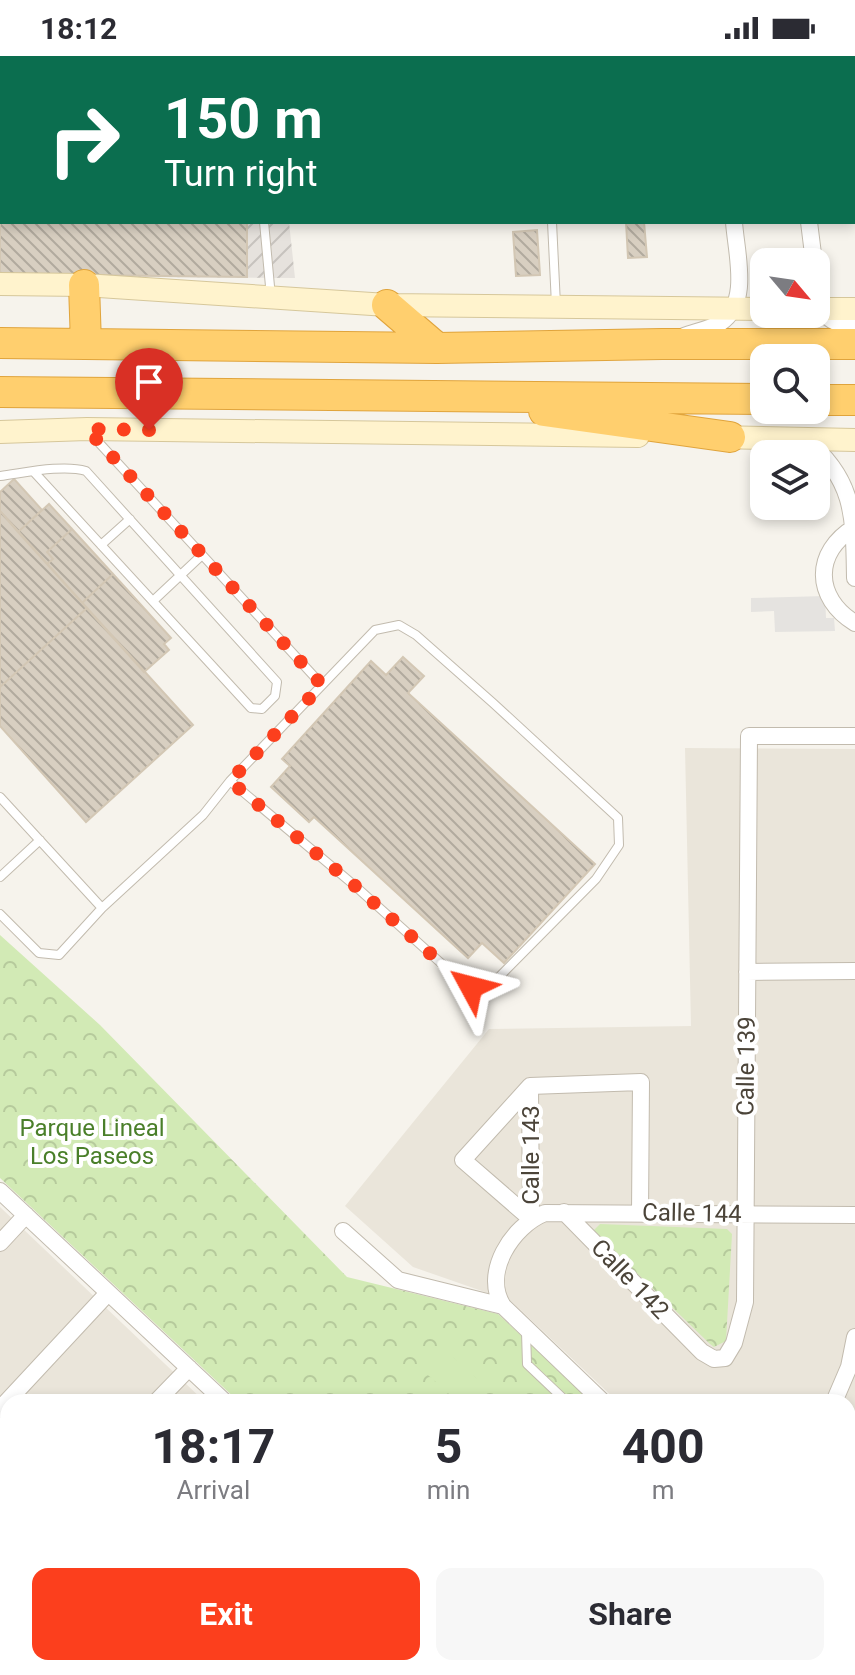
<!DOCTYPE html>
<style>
:root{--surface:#fff;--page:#f7f7f7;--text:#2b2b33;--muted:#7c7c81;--accent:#fc3f1d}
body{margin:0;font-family:Roboto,sans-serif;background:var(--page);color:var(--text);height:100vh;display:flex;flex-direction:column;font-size:30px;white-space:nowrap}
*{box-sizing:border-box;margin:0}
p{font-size:26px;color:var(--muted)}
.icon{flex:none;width:44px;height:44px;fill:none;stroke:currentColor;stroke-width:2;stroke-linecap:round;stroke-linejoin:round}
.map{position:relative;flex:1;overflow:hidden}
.details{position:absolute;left:0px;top:1338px;width:856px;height:282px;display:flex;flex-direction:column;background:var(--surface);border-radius:24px 24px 0 0;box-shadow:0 4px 12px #0003}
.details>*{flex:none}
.hud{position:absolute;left:0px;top:0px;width:856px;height:168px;box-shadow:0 4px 12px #0003;background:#0b6e4f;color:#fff;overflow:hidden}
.needle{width:52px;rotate:119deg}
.tools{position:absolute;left:750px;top:192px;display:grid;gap:16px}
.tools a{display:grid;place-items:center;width:80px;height:80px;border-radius:16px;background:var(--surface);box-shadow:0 4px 12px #0003;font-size:40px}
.pin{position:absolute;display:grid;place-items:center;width:68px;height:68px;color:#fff;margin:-82px -34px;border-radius:50% 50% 50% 0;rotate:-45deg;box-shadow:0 0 8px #0007}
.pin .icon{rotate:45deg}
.me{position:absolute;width:88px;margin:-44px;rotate:308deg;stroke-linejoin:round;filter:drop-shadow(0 0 6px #0008)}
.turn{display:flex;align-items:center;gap:28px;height:168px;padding:0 32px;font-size:36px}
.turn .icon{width:104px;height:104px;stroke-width:2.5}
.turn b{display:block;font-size:56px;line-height:68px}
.eta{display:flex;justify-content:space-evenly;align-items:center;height:136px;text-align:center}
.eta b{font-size:48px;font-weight:700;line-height:56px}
.button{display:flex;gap:16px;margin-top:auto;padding:16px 32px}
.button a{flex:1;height:92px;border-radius:16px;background:var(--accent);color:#fff;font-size:32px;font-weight:700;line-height:92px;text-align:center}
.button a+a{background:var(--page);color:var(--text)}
.status{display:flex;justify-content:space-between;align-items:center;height:56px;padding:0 40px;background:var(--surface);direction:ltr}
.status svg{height:22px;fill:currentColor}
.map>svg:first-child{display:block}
.residential{fill:#eae5da}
.industrial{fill:url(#industrial-furrows)}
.park{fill:url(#park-crowns)}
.garden{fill:#d2eab5}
.parking{fill:#e5e3e0}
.building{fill:url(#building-back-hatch);stroke:#d3c7b4;stroke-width:2}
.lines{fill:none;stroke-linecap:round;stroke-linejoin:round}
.lane-casing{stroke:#c2bbae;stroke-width:10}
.street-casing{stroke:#c2bbae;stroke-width:18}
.secondary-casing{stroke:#d6c79b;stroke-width:24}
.highway-casing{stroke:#e0a43c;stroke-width:32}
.lane{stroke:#fff;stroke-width:8}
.street{stroke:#fff;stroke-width:16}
.secondary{stroke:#fff3cd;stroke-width:22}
.highway{stroke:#ffcf6e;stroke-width:30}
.route{stroke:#fc3f1d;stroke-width:14;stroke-dasharray:0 25.2}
.labels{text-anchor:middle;stroke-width:8;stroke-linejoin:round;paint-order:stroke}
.street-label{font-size:24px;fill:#4b4439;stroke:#fff}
.park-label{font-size:24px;fill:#4a7f2a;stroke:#fff}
</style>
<div class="status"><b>18:12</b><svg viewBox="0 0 49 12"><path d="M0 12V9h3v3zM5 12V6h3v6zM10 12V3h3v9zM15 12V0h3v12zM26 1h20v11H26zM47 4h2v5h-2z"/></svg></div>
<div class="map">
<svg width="855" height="1619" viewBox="0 0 855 1619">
<defs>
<pattern id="industrial-furrows" width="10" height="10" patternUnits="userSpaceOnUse" patternTransform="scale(2)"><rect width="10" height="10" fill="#e6e2dd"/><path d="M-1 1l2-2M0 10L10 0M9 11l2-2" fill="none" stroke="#c7c3be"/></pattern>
<pattern id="park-crowns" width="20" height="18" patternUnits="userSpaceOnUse" patternTransform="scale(2)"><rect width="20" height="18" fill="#d2eab5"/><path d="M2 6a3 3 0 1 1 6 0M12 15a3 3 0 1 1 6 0" fill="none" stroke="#b6ca9c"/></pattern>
<pattern id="building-back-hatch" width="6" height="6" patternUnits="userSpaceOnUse" patternTransform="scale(2)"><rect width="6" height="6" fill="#d8cfc1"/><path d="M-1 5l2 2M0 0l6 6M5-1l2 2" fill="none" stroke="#b1aa9e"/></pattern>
</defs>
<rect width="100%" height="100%" fill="#f6f3ec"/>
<path class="residential" d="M685 692 855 693V1471L848 1469V1346H618L511 1245 413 1211 345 1150 489 973 691 970Z
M0 1151 205 1346H8V1612H488L496 1619H0Z"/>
<path class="industrial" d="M0 0H271L272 2H2V166H289L295 222 0 220Z"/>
<path class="park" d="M0 879 100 969 347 1221 498 1258 593 1346H239L0 1122Z
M600 1168 727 1173 732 1178 726 1285 714 1291 710 1288 593 1175Z
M666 1612H795L802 1619H662Z"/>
<path class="garden" d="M439 1288 482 1327 466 1346H458L419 1311Z"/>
<path class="parking" d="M825 540 826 562H834L835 575 775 576 774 555 751 556V542Z"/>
<path class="building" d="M0 0H205L2 2V55Z
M0 124 2 166H247V221L0 218Z
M626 166H644L647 201 628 202Z
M537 174 540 219 516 220 513 176Z
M14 423 42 454 18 476 0 455V436Z
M49 448 72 473 47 496 53 503 47 508 18 476Z
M0 455 87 552 0 631Z
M72 473 113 518 82 547 47 508 53 503 47 496Z
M113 518 171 582 164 588 169 594 144 616 82 547Z
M87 552 193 669 86 766 0 670V631Z
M403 601 424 620 408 637 595 808 504 907 482 887 468 902 314 761 309 766 271 731 290 710 282 703 371 605 386 619Z"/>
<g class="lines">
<g class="lane-casing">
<path id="lane" d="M252 0V2
M544 0V2
M795 2 821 0
M0 88H2
M264 166 271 241
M552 166 556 249
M90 377 322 629
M0 420C24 417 63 408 86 415L277 626 275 640 262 653 251 652 34 416
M101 489 130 463
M153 545 202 499
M0 741 102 852
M0 821 40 784
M0 858 39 897 59 899 102 852 203 759 230 725 375 574 399 569 416 579 493 647 618 762 619 789 596 823 500 920C487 931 478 934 462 926L354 829 230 725
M526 1276 527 1308 567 1346"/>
</g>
<g class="street-casing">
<path id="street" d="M721 0V2
M791 0V2
M809 166 814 206
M816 224C820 257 821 264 855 272
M684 280C695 276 710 273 720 267 751 247 736 197 734 166
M805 383C855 423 854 461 855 522
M855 471C813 496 814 542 855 567
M747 916 855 915
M530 1030 531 1163
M0 1135 225 1346
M564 1156 702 1296 714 1303 725 1302 734 1287 745 1246 749 680H855
M531 1163 463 1104 530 1030 641 1026 640 1157
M343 1175 398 1224 503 1250 603 1346
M0 1187 26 1159
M503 1250C482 1217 512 1170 545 1157L855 1159
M156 1346 189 1312
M834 1346 849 1311 855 1281
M0 1353 108 1237
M848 1377 855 1366
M0 1511 8 1503
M0 1593 8 1601
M20 1612 28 1619
M510 1612 518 1619
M559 1612 596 1615 609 1612
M197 1619 204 1612
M347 1619 353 1612"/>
</g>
<g class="secondary-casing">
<path id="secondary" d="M0 228 84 229 387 249 764 253
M816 253H855
M0 376 87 373 638 380
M716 381 855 384
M848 1580 855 1586
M809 1612 816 1619
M624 1619 629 1612
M653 1619 658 1612"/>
</g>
<g class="highway-casing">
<path id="highway" d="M84 229 86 288
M387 249 437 292
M0 287 437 292 662 288H855
M0 336 764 343
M816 344H855
M544 355 730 381"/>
</g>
<use href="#lane" class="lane"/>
<use href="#street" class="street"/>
<use href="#secondary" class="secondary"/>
<use href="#highway" class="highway"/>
</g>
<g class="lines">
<path class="route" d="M149 374 87 373 322 629 230 725 354 829 462 926 471 931"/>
</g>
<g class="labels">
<g class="street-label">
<text transform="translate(746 1010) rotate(-89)" y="8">Calle 139</text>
<text transform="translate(531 1099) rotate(-90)" y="8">Calle 143</text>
<text transform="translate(692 1157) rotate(1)" y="8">Calle 144</text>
<text transform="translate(630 1223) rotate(46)" y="8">Calle 142</text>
</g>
<g class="park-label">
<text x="92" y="1080">Parque Lineal<tspan x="92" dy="28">Los Paseos</tspan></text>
</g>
</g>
</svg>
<div class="tools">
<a><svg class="needle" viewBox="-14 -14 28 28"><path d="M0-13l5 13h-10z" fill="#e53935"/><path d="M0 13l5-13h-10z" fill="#7c7c81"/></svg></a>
<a><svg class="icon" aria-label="search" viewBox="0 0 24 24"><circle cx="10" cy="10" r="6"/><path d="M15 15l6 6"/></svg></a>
<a><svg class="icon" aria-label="layers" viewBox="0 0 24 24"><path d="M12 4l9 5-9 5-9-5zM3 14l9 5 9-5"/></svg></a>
</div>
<div class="pin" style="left:149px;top:374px;background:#d93025"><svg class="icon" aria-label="arrive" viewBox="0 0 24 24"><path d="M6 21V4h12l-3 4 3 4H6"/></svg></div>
<svg class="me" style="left:471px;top:931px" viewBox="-20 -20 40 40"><path d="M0-17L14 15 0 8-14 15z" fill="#fc3f1d" stroke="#fff" stroke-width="4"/></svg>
<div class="hud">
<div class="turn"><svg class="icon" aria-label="right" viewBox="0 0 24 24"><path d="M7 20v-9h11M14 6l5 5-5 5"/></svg><div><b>150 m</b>Turn right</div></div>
</div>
<section class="details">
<div class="eta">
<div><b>18:17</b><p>Arrival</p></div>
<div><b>5</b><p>min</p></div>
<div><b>400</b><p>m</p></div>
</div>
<div class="button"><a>Exit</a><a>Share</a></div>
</section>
</div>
